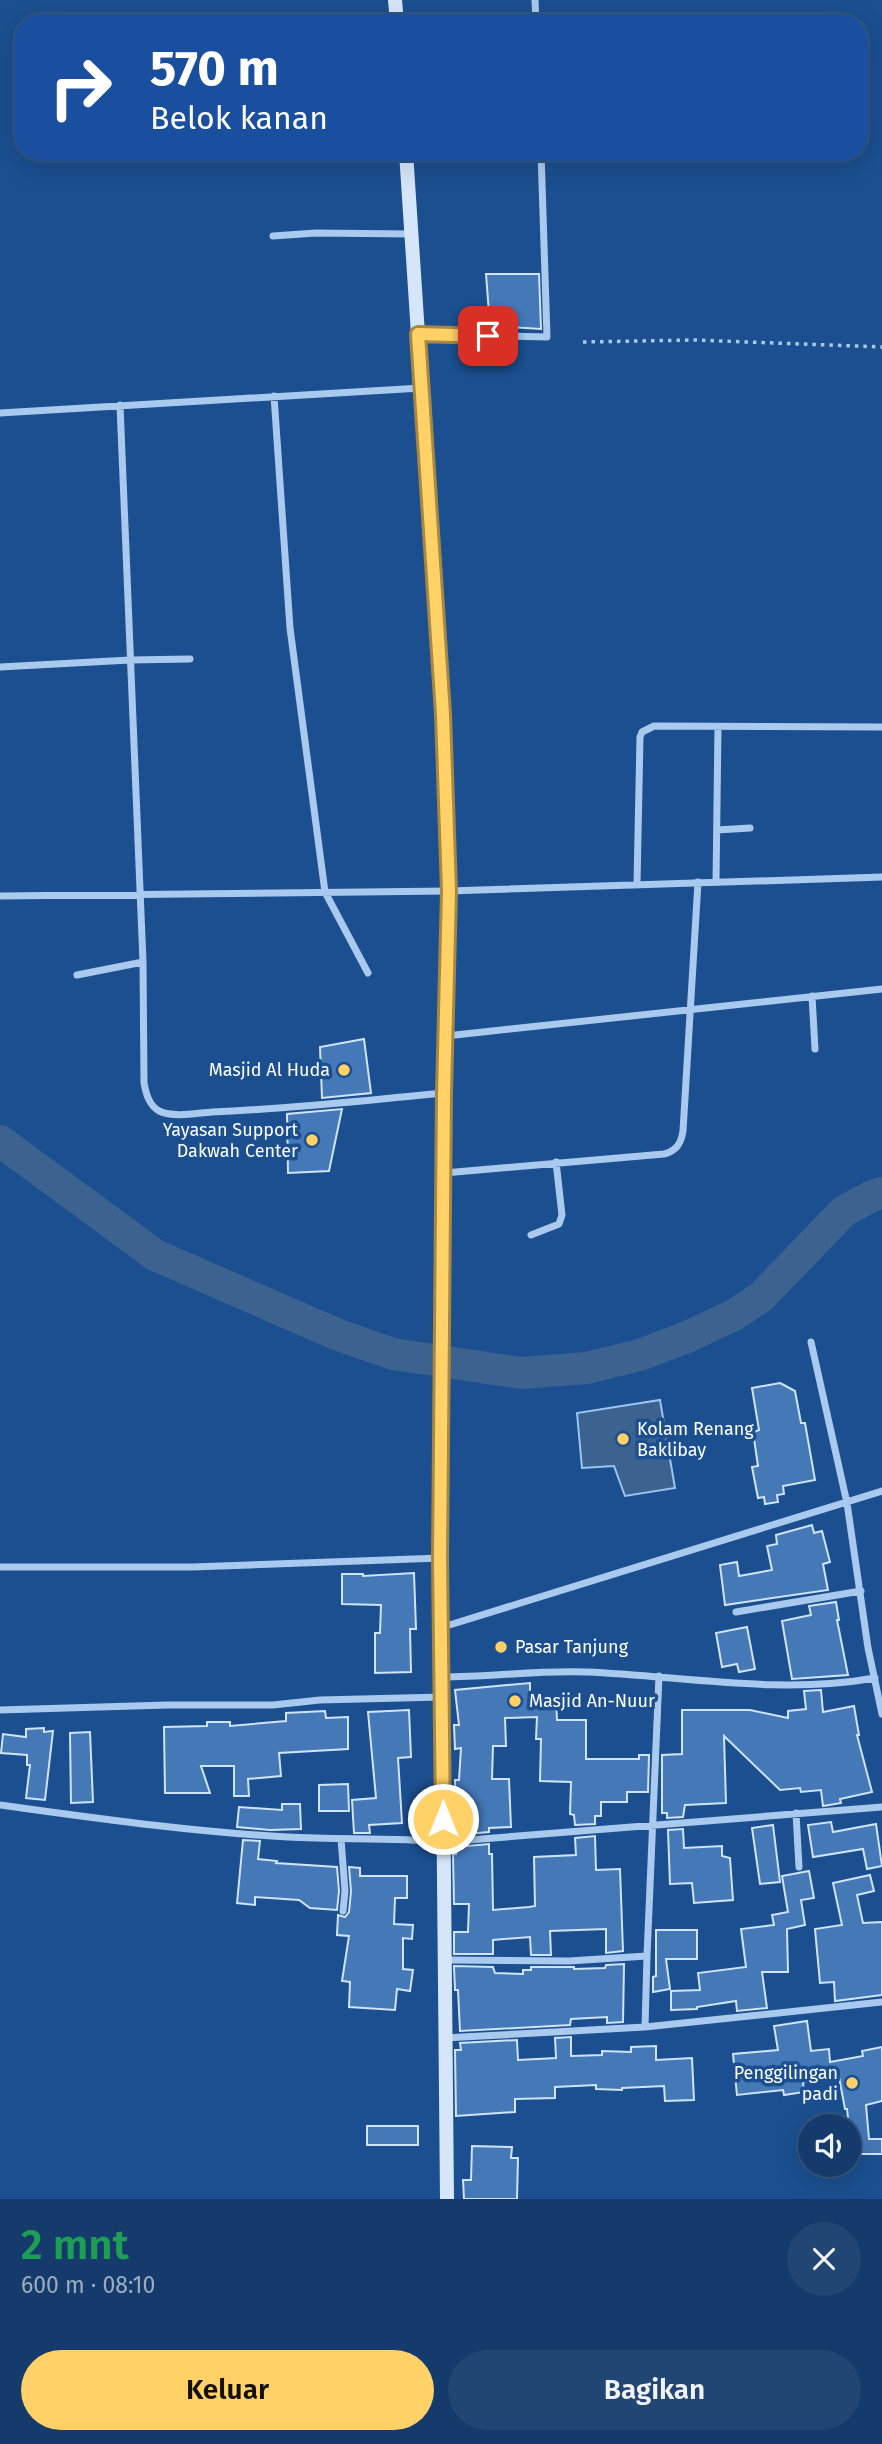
<!DOCTYPE html>
<html lang="id">
<meta charset="utf-8">
<style>
:root{--surface:#143b6b;--page:#214673;--text:#f1f3f6;--muted:#9dadc1;--line:#33557e;--accent:#ffd166}
body{margin:0;font-family:"Fira Sans",sans-serif;background:var(--page);color:var(--text);height:100vh;display:flex;flex-direction:column;font-size:26px;white-space:nowrap}
*{box-sizing:border-box;margin:0}
p{font-size:23px;color:var(--muted)}
.icon{flex:none;width:38px;height:38px;fill:none;stroke:currentColor;stroke-width:2;stroke-linecap:round;stroke-linejoin:round}
.map{position:relative;height:2199px;overflow:hidden}
.sheet{display:flex;flex-direction:column;background:var(--surface);flex:1}
.sheet>*{flex:none}
.banner{position:absolute;left:14px;top:14px;width:854px;height:147px;border-radius:28px;box-shadow:0 7px 28px #0002,0 0 0 2px var(--line);background:#1a4fa0;color:#fff;overflow:hidden}
.buttons{position:absolute;left:798px;top:2114px;display:grid;gap:14px}
.buttons a{display:grid;place-items:center;width:63px;height:63px;border-radius:50%;background:var(--surface);box-shadow:0 7px 28px #0002,0 0 0 2px var(--line);font-size:35px}
.pin{position:absolute;display:grid;place-items:center;width:60px;height:60px;color:#fff;margin:-30px;border-radius:14px;box-shadow:0 4px 10px #0006}
.me{position:absolute;width:77px;margin:-38px;rotate:0deg;stroke-linejoin:round;filter:drop-shadow(0 0 5px #0008)}
.turn{display:flex;align-items:center;gap:24px;height:147px;padding:0 21px;font-size:32px}
.turn .icon{width:91px;height:91px;stroke-width:2.5}
.turn b{display:block;font-size:49px;line-height:60px}
.round{display:grid;place-items:center;flex:none;width:74px;height:74px;border-radius:37px;background:var(--page)}
.overview{display:flex;align-items:center;justify-content:space-between;height:119px;padding:0 21px}
h1{font-size:42px;font-weight:600;line-height:52px;color:#1e9e55}
.button{display:flex;gap:14px;margin-top:auto;padding:14px 21px}
.button a{flex:1;height:80px;border-radius:42px;background:var(--accent);color:#111;font-size:28px;font-weight:600;line-height:80px;text-align:center}
.button a+a{background:var(--page);color:var(--text)}
.map>svg:first-child{display:block}
.water{fill:#3c6290;stroke:#9cc4f0;stroke-width:2}
.lines{fill:none;stroke-linecap:round;stroke-linejoin:round}
.river{stroke:#3c6290;stroke-width:32}
.building{fill:#4478b7;stroke:#cfe3fa;stroke-width:2}
.path{stroke:#a9c9ee;stroke-width:3.5;stroke-dasharray:3.5 5;stroke-linecap:butt}
.street{stroke:#a9c9ee;stroke-width:7}
.secondary{stroke:#d6e6fa;stroke-width:14}
.route-casing{stroke:#a68842;stroke-width:18}
.route{stroke:#ffd166;stroke-width:12}
.poi-dot{fill:#ffd166;stroke:#1b4f8f;stroke-width:2.5}
.labels{text-anchor:middle;stroke-width:7;stroke-linejoin:round;paint-order:stroke}
.poi-label{font-size:18px;fill:#fff;stroke:#1b4f8f;text-anchor:end}
</style>
<div class="map">
<svg width="882" height="2199" viewBox="0 0 882 2199">
<rect width="100%" height="100%" fill="#1b4f8f"/>
<path class="water" d="M660 1400 675 1488 625 1496 614 1466 582 1468 577 1413Z"/>
<g class="lines">
<path class="river" d="M0 1141 155 1255 336 1334 393 1354 521 1373 587 1368 640 1355 687 1337 734 1315 761 1297 844 1211 872 1196 882 1193"/>
</g>
<path class="building" d="M486 274H539L541 329 490 326Z
M364 1039 371 1093 322 1098 320 1047Z
M342 1109 329 1171 288 1173 287 1114Z
M780 1383 795 1391 801 1423H805L815 1480 783 1486 784 1494 777 1495 778 1502 765 1504 764 1497 758 1498 752 1467 758 1466 753 1432 759 1430 752 1388Z
M812 1525 814 1533 822 1531 830 1562 823 1564 828 1590 725 1605 720 1565 737 1562 739 1576 772 1570 767 1546 777 1544 776 1535Z
M414 1573 416 1629H410L411 1672 375 1673V1633H380L381 1605 342 1604V1574H363V1576Z
M836 1602 839 1620H837L848 1675 792 1679 782 1621 811 1615 809 1606Z
M747 1627 755 1669 739 1672 737 1664 722 1667 716 1633Z
M530 1683V1698H556L557 1720H586V1759H639V1755H649L648 1792H627V1802H601V1816H595V1824L575 1825 574 1815 570 1814 571 1782 540 1781 541 1739H536L537 1717 505 1718 506 1746H493L492 1779H509L511 1827 489 1828V1832L456 1835 455 1780H459L461 1748 455 1749 454 1725H459L455 1690Z
M821 1690 823 1712 854 1706 859 1735H857L872 1792 840 1799 841 1803 823 1806 821 1790 801 1792 800 1788 780 1790 724 1736 726 1803 685 1805 683 1817 667 1818V1813H662V1755L682 1754V1710H750L788 1718V1711L806 1709 804 1691Z
M409 1710 411 1757 398 1758 402 1823 369 1825 370 1833H354L352 1800 376 1798 368 1712Z
M325 1711 326 1718 348 1717V1749L279 1753 281 1776 248 1779 249 1796H234V1766H201L210 1793H165L164 1727 207 1726V1722H230V1726L286 1721V1713Z
M44 1728V1732L53 1731 45 1800 26 1798 30 1765H27V1755L1 1753 3 1734 26 1737V1729Z
M90 1732 93 1802 71 1803 70 1733Z
M348 1784 349 1811H319V1785Z
M282 1804H300L301 1829 270 1830 237 1827 239 1807 282 1810Z
M831 1822 833 1832 876 1824 882 1866 867 1869 863 1849 813 1857 808 1825Z
M773 1825 780 1882 760 1884 752 1828Z
M683 1829 684 1848 722 1846V1856L730 1858 733 1900 694 1903 692 1883 670 1884 668 1830Z
M595 1836 596 1870 620 1869 623 1951 606 1953V1929L550 1931 551 1955H531L530 1937 493 1940V1954H454V1932H468L469 1904H454L453 1854H456V1847L489 1844V1854H492L493 1910 529 1907 535 1906 534 1857 576 1855 575 1838Z
M243 1840 260 1841 258 1859 277 1861 276 1863 337 1867 339 1891 337 1910 310 1908 299 1900 255 1897V1905L237 1903Z
M349 1867 360 1868V1876H407V1898H395L394 1924 413 1925 412 1939 403 1938V1969L413 1970 410 1991 397 1989 395 2010 349 2007 350 1982 342 1981 349 1936 337 1935 338 1915 345 1917 349 1912 351 1891Z
M809 1871 814 1898 801 1900 805 1925 787 1929 788 1972H762L767 2008 737 2011 736 2001 697 2007V2009L671 2010V1991L700 1990 698 1973 746 1967 741 1929 774 1925 772 1915 788 1912 782 1876Z
M870 1875 874 1891 857 1895 863 1923 882 1922V1995L835 2001 834 1982 820 1983 815 1929 842 1925 833 1883Z
M656 1930H697V1959H666L670 1989 653 1992V1977L656 1976Z
M624 1964 623 2022 607 2023V2017L571 2019 570 2025 460 2031 458 1990H455L454 1966 493 1967 495 1973 523 1974V1970H531V1967H574V1969L605 1968 606 1965Z
M807 2021 811 2051 829 2049 830 2062 863 2056 862 2051 882 2047V2101L866 2105 869 2139H882V2154H854L853 2135 850 2136 847 2109H845L839 2077 803 2082 804 2092 784 2095 783 2090 737 2095 733 2054 778 2050 774 2026Z
M571 2037V2056L602 2055V2051L631 2052V2047L656 2046V2060L692 2058 694 2100 665 2101 664 2086 622 2088V2090L596 2089V2085L555 2087V2098L515 2099V2112L456 2116 455 2050H461L460 2043 517 2040 518 2060 556 2058 555 2038Z
M367 2126H418V2145H367Z
M472 2146 512 2147 511 2158H518L517 2199H464L463 2180H471Z"/>
<g class="lines">
<path class="path" d="M583 342 694 340 882 347"/>
<path class="street" d="M535 0 536 23
M273 236 316 233 411 234
M418 334 547 337 541 152
M274 396 290 628 325 892 368 973
M120 405 143 962 144 1083C146 1094 149 1105 159 1111 174 1118 197 1113 212 1112 290 1109 367 1100 444 1093
M0 413 421 388
M0 667 130 660 190 659
M717 830 750 828
M716 882 718 727
M637 884 640 737 642 732 654 726 882 727
M0 896 449 891 882 877
M77 975 143 962
M812 996 815 1049
M446 1036 882 989
M444 1173 664 1154C676 1151 681 1144 683 1131L698 882
M531 1235 559 1224 562 1215 556 1162
M811 1342 847 1503 868 1648 882 1714
M0 1567H192L441 1558
M736 1612 861 1591
M443 1627 882 1491
M442 1677C491 1677 538 1670 587 1672 682 1676 779 1695 875 1678
M0 1710 167 1705H273L320 1700 443 1697
M0 1805C95 1818 192 1832 288 1837 340 1840 392 1837 443 1842L882 1807
M796 1813 799 1867
M341 1839 345 1891 343 1911
M647 1956 659 1676
M445 1960 569 1961 647 1956 645 2027
M444 2038 645 2027 882 2002"/>
<path class="secondary" d="M395 0 397 23
M406 152 443 714 449 891 444 1093 441 1558 447 2199"/>
</g>
<g class="lines">
<g class="route-casing">
<path id="route" d="M443 1819 440 1558 444 1093 449 891 443 714 418 334 488 336"/>
</g>
<use href="#route" class="route"/>
</g>
<g class="poi-dot">
<circle cx="344" cy="1070" r="7"/>
<circle cx="312" cy="1140" r="7"/>
<circle cx="623" cy="1439" r="7"/>
<circle cx="501" cy="1647" r="7"/>
<circle cx="515" cy="1701" r="7"/>
<circle cx="852" cy="2083" r="7"/>
</g>
<g class="labels">
<g class="poi-label">
<text x="330" y="1076">Masjid Al Huda</text>
<text x="298" y="1136">Yayasan Support<tspan x="298" dy="21">Dakwah Center</tspan></text>
<text x="637" y="1435" text-anchor="start">Kolam Renang<tspan x="637" dy="21">Baklibay</tspan></text>
<text x="515" y="1653" text-anchor="start">Pasar Tanjung</text>
<text x="529" y="1707" text-anchor="start">Masjid An-Nuur</text>
<text x="838" y="2079">Penggilingan<tspan x="838" dy="21">padi</tspan></text>
</g>
</g>
</svg>
<div class="buttons">
<a><svg class="icon" aria-label="sound" viewBox="0 0 24 24"><path d="M4 9h4l5-4v14l-5-4H4zM17 9q2 3 0 6"/></svg></a>
</div>
<div class="pin" style="left:488px;top:336px;background:#d93025"><svg class="icon" aria-label="arrive" viewBox="0 0 24 24"><path d="M6 21V4h12l-3 4 3 4H6"/></svg></div>
<svg class="me" style="left:443px;top:1819px" viewBox="-20 -20 40 40"><circle r="17" fill="#ffd166" stroke="#fff" stroke-width="3"/><path d="M0-11L8 9 0 5-8 9z" fill="#fff"/></svg>
<div class="banner">
<div class="turn"><svg class="icon" aria-label="right" viewBox="0 0 24 24"><path d="M7 20v-9h11M14 6l5 5-5 5"/></svg><div><b>570 m</b>Belok kanan</div></div>
</div>
</div>
<section class="sheet">
<div class="overview"><div><h1>2 mnt</h1><p>600 m · 08:10</p></div><a class="round"><svg class="icon" aria-label="close" viewBox="0 0 24 24"><path d="M6 6l12 12M18 6L6 18"/></svg></a></div>
<div class="button"><a>Keluar</a><a>Bagikan</a></div>
</section>
